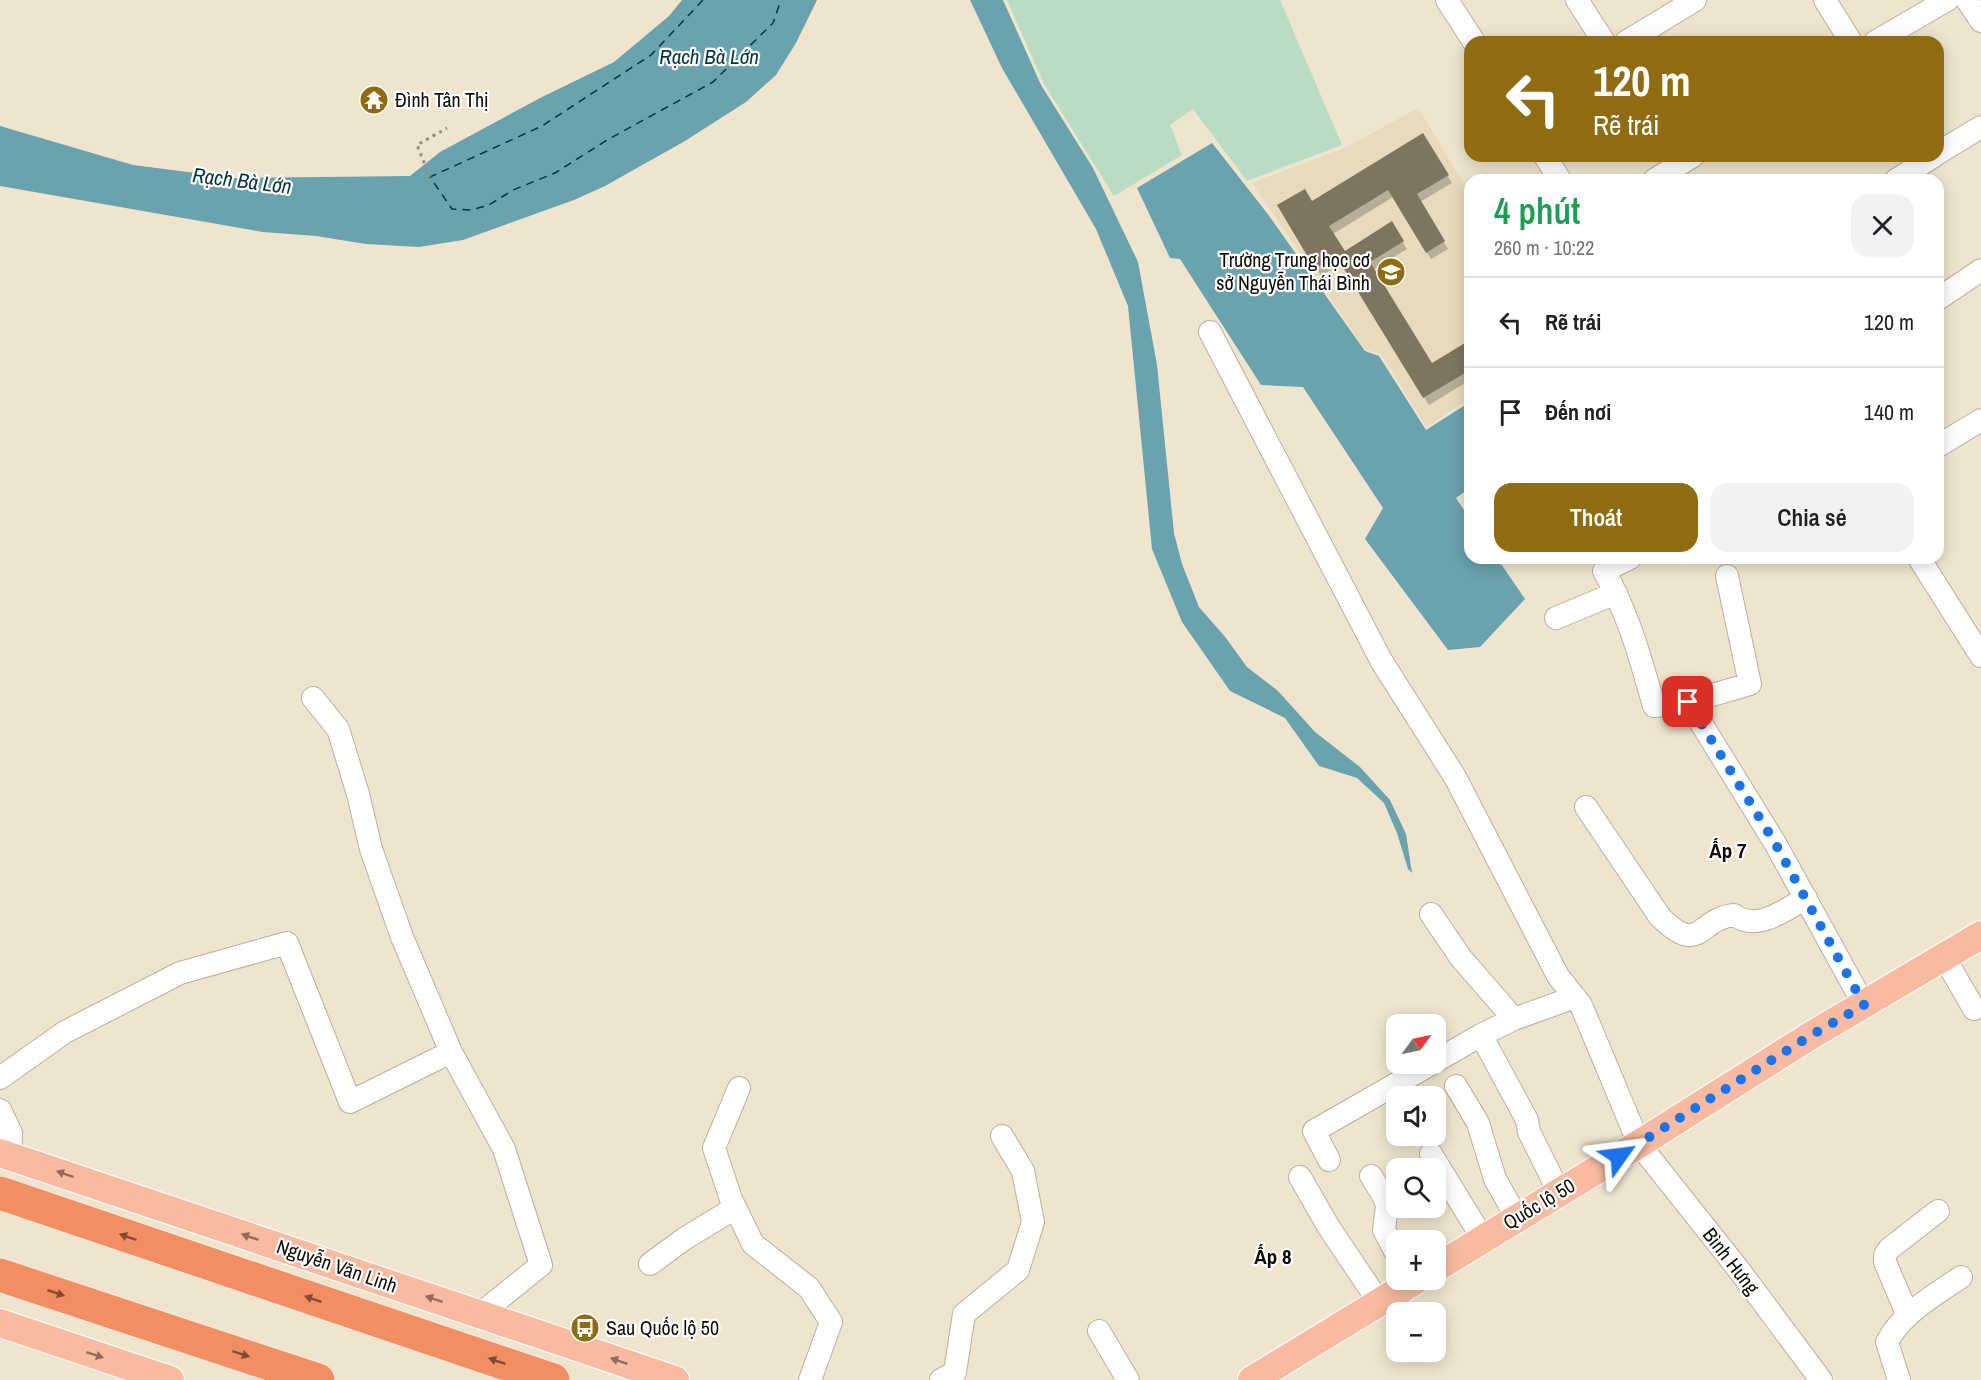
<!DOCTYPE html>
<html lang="vi">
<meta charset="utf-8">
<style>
:root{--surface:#fff;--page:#f2f2f2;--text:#202124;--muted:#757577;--line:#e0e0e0;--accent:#8f6c11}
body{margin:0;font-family:"Archivo Narrow",sans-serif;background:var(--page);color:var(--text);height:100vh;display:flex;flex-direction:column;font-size:22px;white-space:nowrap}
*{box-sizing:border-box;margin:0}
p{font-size:20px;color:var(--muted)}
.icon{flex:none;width:33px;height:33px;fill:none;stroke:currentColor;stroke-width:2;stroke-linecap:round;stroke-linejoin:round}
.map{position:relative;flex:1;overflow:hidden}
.drawer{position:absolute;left:1464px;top:174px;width:480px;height:390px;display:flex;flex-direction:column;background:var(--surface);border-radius:18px;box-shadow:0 3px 15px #0003}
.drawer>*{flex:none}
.hud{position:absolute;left:1464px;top:36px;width:480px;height:126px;border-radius:18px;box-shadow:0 3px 15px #0003;background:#8f6c11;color:#fff;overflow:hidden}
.needle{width:39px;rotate:57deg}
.controls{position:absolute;left:1386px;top:1014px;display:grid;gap:12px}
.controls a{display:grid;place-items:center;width:60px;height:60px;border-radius:12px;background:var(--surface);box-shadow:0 3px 15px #0003;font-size:30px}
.pin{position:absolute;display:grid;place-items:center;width:51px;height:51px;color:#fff;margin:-26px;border-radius:12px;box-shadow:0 3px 9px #0006}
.me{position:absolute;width:66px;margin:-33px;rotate:59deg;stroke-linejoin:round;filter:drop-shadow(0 0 4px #0008)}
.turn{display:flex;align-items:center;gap:21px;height:126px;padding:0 30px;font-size:27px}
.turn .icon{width:78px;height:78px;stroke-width:2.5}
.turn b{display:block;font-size:42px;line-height:51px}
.round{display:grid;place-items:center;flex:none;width:63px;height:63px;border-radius:18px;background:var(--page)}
.headline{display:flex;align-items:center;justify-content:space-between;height:102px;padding:0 30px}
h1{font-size:36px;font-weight:600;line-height:45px;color:#1e9e55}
.button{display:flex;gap:12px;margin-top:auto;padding:12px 30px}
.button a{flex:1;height:69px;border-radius:18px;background:var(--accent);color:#fff;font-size:24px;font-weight:600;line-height:69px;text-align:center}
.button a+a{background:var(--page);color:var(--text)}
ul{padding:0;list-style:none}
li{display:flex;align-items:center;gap:18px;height:90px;padding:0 30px;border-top:2px solid var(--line)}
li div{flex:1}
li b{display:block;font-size:22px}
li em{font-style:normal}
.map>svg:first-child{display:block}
.built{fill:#e7dabd}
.green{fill:#b9dcc3}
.water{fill:#6aa2ae}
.shadow{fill:#0003}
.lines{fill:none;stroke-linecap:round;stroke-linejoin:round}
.ferry{stroke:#003640;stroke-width:1.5;stroke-dasharray:8 6;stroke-linecap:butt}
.building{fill:#7e7561}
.minor-casing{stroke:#bab09b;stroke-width:24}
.major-casing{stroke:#fff;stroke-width:30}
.highway-casing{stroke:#fff;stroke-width:34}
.path{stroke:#958e7e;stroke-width:3;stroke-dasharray:3 4.5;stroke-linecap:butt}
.minor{stroke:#fff;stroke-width:22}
.major{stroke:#f8bba1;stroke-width:28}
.highway{stroke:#f38e62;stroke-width:33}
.oneway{fill:#8f6c5b}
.oneway2{fill:#804c34}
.route{stroke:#1a73e8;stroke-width:10;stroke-dasharray:0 18}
.labels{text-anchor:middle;stroke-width:4.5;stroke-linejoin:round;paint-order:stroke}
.poi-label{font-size:20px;fill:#0e0b05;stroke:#fff;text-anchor:start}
.street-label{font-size:20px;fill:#0e0b05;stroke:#fff}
.water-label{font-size:21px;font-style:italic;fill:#003640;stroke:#fff}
.neighbourhood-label{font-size:21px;font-weight:bold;fill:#0e0b05;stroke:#fff}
</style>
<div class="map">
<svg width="1981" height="1380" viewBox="0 0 1981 1380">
<rect width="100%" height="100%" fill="#efe5cf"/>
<path class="built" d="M1418 108 1470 194V398L1426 427 1381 354 1366 350 1252 183 1347 147Z"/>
<path class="green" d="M1007 0H1280L1342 145 1247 181 1193 109 1170 125 1182 155 1114 196 1044 84Z"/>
<path class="water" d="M682 0H817L796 43 776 75 746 102 685 141 605 186 574 200 463 240 419 247 366 244 316 236 263 232 0 186V126L133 165 235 178 410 176 440 152 542 97 614 62 669 16Z
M970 0H1003L1041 85 1093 168 1138 262 1157 365 1174 533 1182 564 1199 607 1226 638 1247 667 1278 691 1315 732 1360 767 1390 800 1406 834 1412 873 1408 869 1397 833 1384 803 1357 778 1319 766 1285 718 1230 691 1182 622 1152 549 1128 306 1096 229 1002 68Z
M1212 143 1267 213 1365 351 1379 356 1426 430 1470 402V488L1456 498 1470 519V558H1497L1525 599 1480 647 1448 650 1365 539 1383 508 1303 387 1261 385 1180 259 1170 258 1137 188Z"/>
<path class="shadow" d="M1423 135 1452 183 1420 202 1448 249 1431 259 1393 197 1333 234 1344 253 1392 224 1407 249 1373 270 1432 365 1470 341V380L1429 405 1342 263 1321 276 1279 206 1312 203Z"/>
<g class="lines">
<path class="ferry" d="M703 0 651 55 542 126 430 177 452 209 471 210 489 205 513 190 555 173 607 140 713 82 773 23 781 0"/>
</g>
<path class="building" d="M1423 133 1449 175 1417 194 1445 241 1426 253 1388 190 1329 226 1345 251 1392 221 1404 241 1370 262 1432 363 1470 340V370L1423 398 1336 256 1315 269 1277 205 1305 189 1312 201Z"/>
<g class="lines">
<g class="minor-casing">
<path id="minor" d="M1447 0 1474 42
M1577 0 1604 42
M1825 0 1851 42
M1967 0 1981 21
M1626 42 1695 0
M1875 42 1947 0
M1938 153 1981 127
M1545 156 1560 180
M1654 180 1693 156
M1896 180 1934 156
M1938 299 1981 270
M1210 332 1382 662 1455 777 1558 976 1581 1005 1639 1144 1739 1270 1821 1380
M1938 446 1981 420
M1630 558 1604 571C1629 615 1640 657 1654 706L1688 702 1750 684 1727 576
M1919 558 1981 656
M1556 618 1616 593
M313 698 338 729 358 794 371 849 402 937 451 1052 504 1149 541 1265 480 1314
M1688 702 1775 843 1864 1005
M1586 807 1660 917C1701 957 1697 919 1734 915 1758 932 1784 910 1806 898
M1431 914 1461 958 1514 1019
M1944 957 1974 1009
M1481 1035 1527 1120 1529 1132 1559 1192
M1436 1061 1481 1035 1514 1019 1575 997
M0 1078 65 1032 180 973 287 943 350 1102 451 1052
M1456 1086 1478 1123 1495 1179 1517 1218
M739 1088 714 1148 731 1199 753 1244 809 1288 831 1322 810 1380
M0 1110 11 1133 10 1156
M1431 1154 1483 1239
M1329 1160 1314 1131 1431 1064
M1371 1176 1384 1197 1387 1206 1384 1230 1396 1253
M1300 1177 1328 1226 1379 1302
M650 1264 684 1239 735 1208
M1908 1316 1885 1262V1255L1889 1249 1938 1211
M1099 1331 1128 1380
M941 1380 955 1372 964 1314 1018 1270 1033 1222 1023 1171 1002 1136
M1899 1380 1887 1342C1902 1313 1935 1295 1961 1277"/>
</g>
<g class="major-casing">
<path id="major" d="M0 1153 675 1380
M1436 1268 1639 1144 1810 1036 1981 935
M0 1323 170 1380
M1252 1380 1416 1280"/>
</g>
<g class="highway-casing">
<path id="highway" d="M0 1193 553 1380
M0 1275 318 1380"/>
</g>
<path class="path" d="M430 177 417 145 447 128"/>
<use href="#minor" class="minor"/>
<use href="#major" class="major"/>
<use href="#highway" class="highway"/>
</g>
<defs><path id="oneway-solid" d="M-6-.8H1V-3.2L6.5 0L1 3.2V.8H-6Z" transform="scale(1.5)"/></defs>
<g class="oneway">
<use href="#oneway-solid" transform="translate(65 1174) rotate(-161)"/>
<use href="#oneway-solid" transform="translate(250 1237) rotate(-161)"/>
<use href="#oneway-solid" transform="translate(434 1299) rotate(-161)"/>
<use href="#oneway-solid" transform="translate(95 1355) rotate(18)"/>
<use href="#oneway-solid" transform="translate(619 1361) rotate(-161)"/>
</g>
<g class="oneway2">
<use href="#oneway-solid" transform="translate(128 1237) rotate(-161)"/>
<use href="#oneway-solid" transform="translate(56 1293) rotate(18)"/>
<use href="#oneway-solid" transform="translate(313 1299) rotate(-161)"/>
<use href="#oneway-solid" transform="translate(241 1354) rotate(18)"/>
<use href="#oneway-solid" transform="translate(497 1361) rotate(-161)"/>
</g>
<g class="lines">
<path class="route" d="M1619 1156 1810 1036 1864 1005 1775 843 1688 702"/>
</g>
<defs>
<g id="temple-disc" transform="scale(1.5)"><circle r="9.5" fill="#8f6c11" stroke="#fff"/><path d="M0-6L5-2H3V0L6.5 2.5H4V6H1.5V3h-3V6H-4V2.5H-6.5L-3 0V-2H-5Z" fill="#fff"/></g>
<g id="school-disc" transform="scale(1.5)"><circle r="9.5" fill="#8f6c11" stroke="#fff"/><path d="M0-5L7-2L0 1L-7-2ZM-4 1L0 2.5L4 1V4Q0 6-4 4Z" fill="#fff"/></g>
<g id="bus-disc" transform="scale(1.5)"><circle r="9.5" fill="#8f6c11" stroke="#fff"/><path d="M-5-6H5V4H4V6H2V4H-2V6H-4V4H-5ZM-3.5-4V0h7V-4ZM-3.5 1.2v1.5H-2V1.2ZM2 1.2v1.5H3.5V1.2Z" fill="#fff"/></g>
</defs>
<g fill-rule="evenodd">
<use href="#temple-disc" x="374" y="100"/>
<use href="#school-disc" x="1391" y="272"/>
<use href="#bus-disc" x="585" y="1328"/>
</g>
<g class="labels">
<g class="poi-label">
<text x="395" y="107">Đình Tân Thị</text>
<text x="1370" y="267" text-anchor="end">Trường Trung học cơ<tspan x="1370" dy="23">sở Nguyễn Thái Bình</tspan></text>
<text x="606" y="1335">Sau Quốc lộ 50</text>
</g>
<g class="street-label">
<text transform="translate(1539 1204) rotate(-31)" y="7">Quốc lộ 50</text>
<text transform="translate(1731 1261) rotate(52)" y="7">Bình Hưng</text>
<text transform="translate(337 1266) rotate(19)" y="7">Nguyễn Văn Linh</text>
</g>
<g class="water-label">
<text x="709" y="64">Rạch Bà Lớn</text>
<text transform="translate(242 181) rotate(7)" y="7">Rạch Bà Lớn</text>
</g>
<g class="neighbourhood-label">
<text x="1728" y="858">Ấp 7</text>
<text x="1273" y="1264">Ấp 8</text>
</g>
</g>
</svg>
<div class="controls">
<a><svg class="needle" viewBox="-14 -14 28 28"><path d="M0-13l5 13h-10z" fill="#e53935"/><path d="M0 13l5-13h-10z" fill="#757577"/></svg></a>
<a><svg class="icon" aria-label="sound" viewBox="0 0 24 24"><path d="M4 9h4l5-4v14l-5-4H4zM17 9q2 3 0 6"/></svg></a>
<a><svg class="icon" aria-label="search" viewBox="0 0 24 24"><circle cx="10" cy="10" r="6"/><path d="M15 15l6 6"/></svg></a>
<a>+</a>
<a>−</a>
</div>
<div class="pin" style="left:1688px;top:702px;background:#d93025"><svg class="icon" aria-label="arrive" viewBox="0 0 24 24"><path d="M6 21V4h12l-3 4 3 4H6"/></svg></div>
<svg class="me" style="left:1619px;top:1156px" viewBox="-20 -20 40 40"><path d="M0-17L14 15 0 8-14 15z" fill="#1a73e8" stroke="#fff" stroke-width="4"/></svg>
<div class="hud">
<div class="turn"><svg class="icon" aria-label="left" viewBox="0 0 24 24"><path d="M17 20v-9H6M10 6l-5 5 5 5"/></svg><div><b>120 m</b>Rẽ trái</div></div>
</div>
<section class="drawer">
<div class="headline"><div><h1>4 phút</h1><p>260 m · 10:22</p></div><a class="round"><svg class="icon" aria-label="close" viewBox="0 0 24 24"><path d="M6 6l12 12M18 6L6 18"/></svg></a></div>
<ul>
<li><svg class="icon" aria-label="left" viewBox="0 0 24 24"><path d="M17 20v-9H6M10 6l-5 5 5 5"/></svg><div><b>Rẽ trái</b></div><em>120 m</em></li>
<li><svg class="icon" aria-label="arrive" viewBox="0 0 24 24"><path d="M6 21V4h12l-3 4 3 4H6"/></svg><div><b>Đến nơi</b></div><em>140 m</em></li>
</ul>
<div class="button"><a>Thoát</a><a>Chia sẻ</a></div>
</section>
</div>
